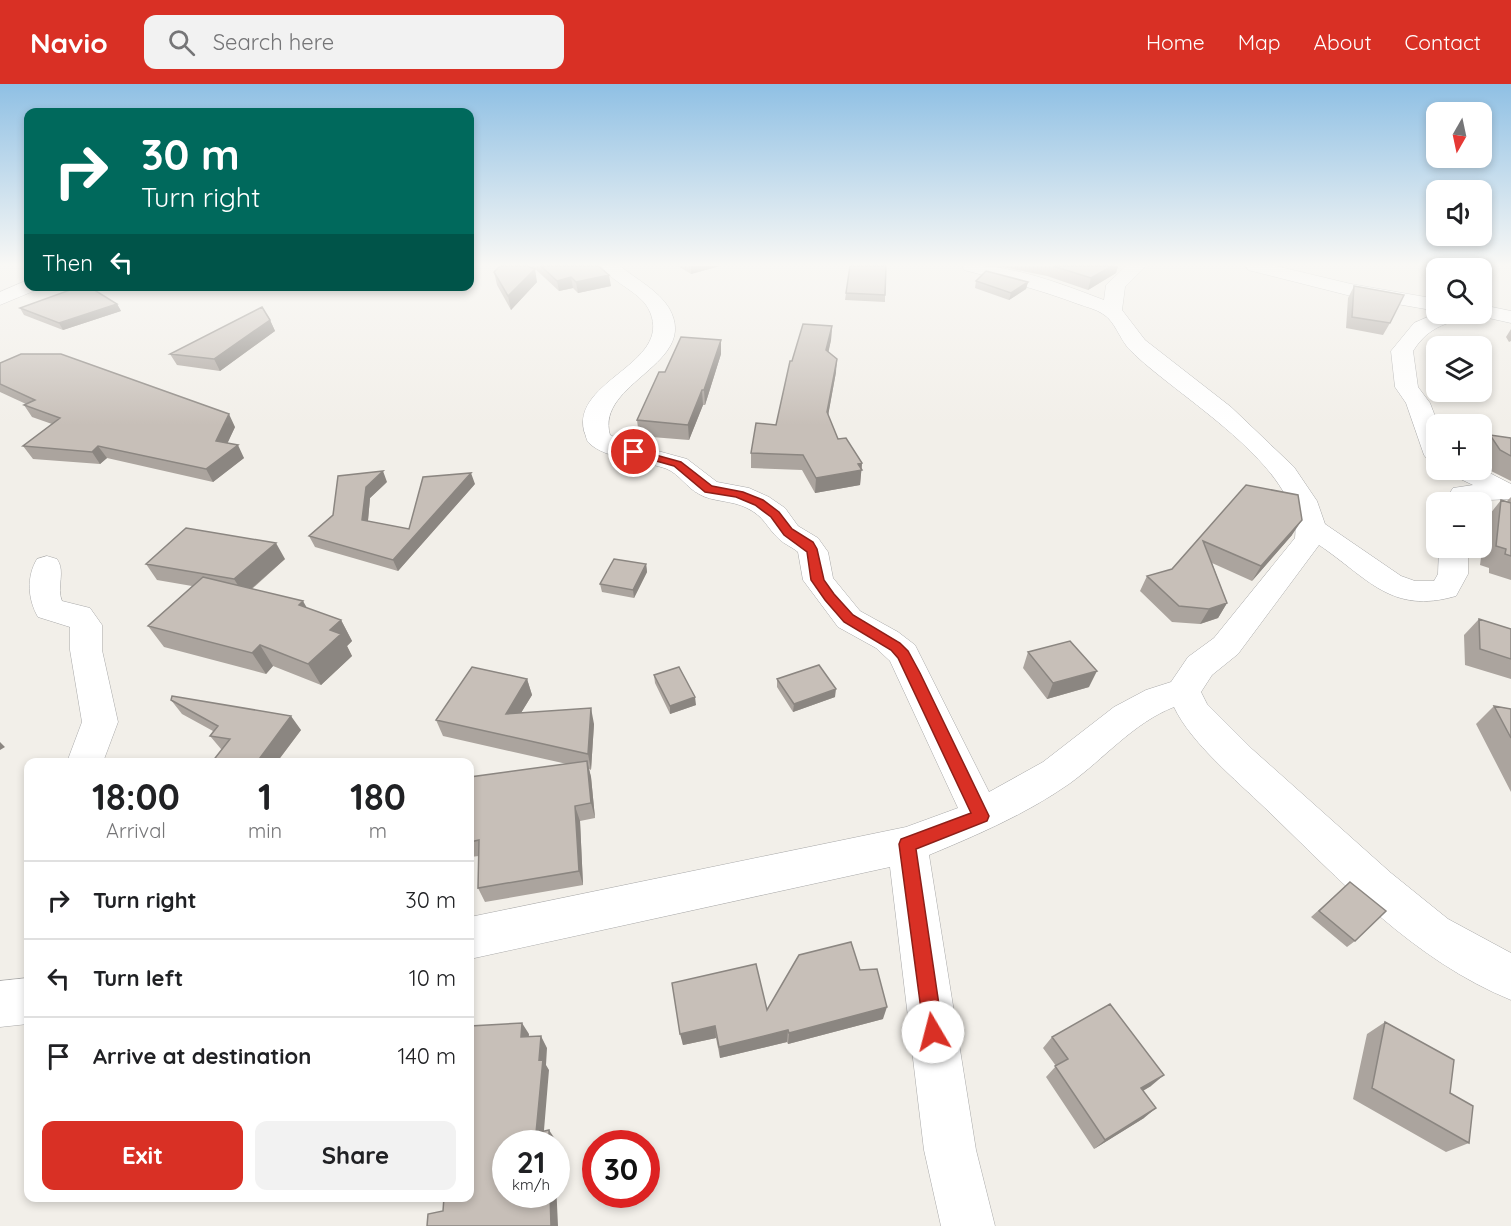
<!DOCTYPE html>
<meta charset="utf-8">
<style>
:root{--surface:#fff;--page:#f2f2f2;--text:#202124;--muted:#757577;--line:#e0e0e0;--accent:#d93025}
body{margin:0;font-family:Quicksand,sans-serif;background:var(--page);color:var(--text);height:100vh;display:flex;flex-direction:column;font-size:22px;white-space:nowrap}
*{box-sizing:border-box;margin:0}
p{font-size:20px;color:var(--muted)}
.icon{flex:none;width:33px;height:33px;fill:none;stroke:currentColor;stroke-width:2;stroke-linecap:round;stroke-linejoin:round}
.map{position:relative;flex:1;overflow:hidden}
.panel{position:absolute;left:24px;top:674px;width:450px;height:444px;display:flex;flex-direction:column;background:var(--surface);border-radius:12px;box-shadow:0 3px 9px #0003}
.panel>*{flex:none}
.banner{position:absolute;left:24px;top:24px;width:450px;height:183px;border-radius:12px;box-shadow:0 3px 9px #0003;background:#00695c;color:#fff;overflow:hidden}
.needle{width:39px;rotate:189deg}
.fabs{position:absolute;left:1426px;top:18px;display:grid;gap:12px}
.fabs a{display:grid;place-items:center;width:66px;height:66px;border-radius:12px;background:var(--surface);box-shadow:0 3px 9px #0003;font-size:30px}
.speed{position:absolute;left:492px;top:1046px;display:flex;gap:12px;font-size:30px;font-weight:700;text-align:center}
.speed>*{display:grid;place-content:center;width:78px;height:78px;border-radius:50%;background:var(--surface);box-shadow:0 3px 9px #0003;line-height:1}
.speed small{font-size:15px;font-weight:400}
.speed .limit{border:9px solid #d22;background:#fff;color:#111}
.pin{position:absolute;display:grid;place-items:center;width:51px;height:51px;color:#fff;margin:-26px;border:3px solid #fff;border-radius:50%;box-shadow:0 2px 6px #0007}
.me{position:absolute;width:66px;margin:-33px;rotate:352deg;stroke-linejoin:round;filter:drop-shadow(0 0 4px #0008)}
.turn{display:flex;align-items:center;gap:21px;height:126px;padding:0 18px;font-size:27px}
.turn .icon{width:78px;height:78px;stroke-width:2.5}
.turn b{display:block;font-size:42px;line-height:51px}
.then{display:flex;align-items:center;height:57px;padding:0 18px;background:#0003;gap:12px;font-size:22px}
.eta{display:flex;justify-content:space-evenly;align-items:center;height:102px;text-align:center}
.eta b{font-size:36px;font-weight:700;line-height:42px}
.cta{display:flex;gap:12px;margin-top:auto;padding:12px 18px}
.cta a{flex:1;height:69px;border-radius:12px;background:var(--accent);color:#fff;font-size:24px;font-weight:700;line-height:69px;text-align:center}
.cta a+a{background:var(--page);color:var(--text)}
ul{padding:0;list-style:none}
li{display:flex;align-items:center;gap:18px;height:78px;padding:0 18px;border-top:2px solid var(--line)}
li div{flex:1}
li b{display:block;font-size:22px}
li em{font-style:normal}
header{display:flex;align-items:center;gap:36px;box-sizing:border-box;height:84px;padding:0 30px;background:var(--accent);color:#fff}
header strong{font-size:28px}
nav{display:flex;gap:33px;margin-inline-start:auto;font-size:21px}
.search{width:420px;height:54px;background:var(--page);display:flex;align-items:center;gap:15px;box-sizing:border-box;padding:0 21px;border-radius:12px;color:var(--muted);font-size:22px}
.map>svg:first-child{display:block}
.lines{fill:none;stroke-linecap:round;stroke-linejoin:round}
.minor-casing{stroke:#a9a9a9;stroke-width:1}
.minor{fill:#fff;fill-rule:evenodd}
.wall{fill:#aba49e}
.shaded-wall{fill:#8b8681}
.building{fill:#c7bfb8;stroke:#8b8681;stroke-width:1.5}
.route{fill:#d93025;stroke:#8d1f18;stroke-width:1.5}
</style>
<header>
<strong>Navio</strong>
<div class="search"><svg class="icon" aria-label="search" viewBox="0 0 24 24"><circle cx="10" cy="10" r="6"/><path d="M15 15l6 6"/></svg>Search here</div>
<nav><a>Home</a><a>Map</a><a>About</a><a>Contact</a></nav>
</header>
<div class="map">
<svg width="1511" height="1142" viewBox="0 0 1511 1142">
<rect width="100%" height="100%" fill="#f2efe9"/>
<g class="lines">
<g class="minor-casing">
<path id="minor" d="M601 182H620C636 195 658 206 669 224 701 280 595 298 610 351L625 358 687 375 717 398 749 404 769 413 785 424 798 442 818 454 828 468 833 494 860 527 898 548 915 561 989 708 1043 678 1114 623 1146 606 1171 598 1188 573 1214 554 1295 454C1304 383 1174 311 1130 266 1120 256 1115 237 1103 230 1096 225 1086 223 1078 220 1041 206 1002 196 964 186L962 182C1006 178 1062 200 1104 216L1106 201 1126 182H1146L1125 203 1122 226 1145 256 1231 323 1294 383 1317 417 1325 440 1401 492 1415 497H1434L1438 490 1439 464H1468V490L1456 512C1391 531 1368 494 1319 461L1238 570 1212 591 1201 608 1207 620 1252 665 1391 789 1448 835 1511 869V916C1413 876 1340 796 1265 724 1236 696 1191 659 1174 623 1133 639 1104 675 1069 700 1026 730 977 751 929 771L976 1066 995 1142H941L924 1066 890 783 470 875V833L906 743 958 724 890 577 876 564 838 543 803 496 798 468C792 463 784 460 779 455 766 443 765 433 747 424 731 416 712 418 699 410 687 404 679 390 667 385 646 377 605 375 589 359 586 356 586 351 584 347 572 296 672 280 650 228 642 208 613 200 601 182Z
M1246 182H1276L1351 200 1437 215V227L1351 212 1248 186Z
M28 196V202H38L36 206 0 221V208Z
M1482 221 1511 227V239L1475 231 1474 230H1482Z
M1437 229 1456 230 1458 233 1455 237C1436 242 1424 250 1413 267L1418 303 1430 319 1438 340 1437 379 1428 376 1424 371 1406 319 1395 303 1391 267 1414 239Z
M1482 385 1511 400V415L1444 418 1453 404 1473 401 1454 392 1450 386Z
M47 472 57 475C66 488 56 503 62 517L90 524 102 541V566L118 638 103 678H67L82 638 70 566V543L38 533C28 516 26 493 37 475Z
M28 894V940L0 943V897Z"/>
</g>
<use href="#minor" class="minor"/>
</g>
<path class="wall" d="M532 182H599L611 202 578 209 573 204 559 207Z
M678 182H720L691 190Z
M850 182 885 211V218L845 216Z
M998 182H1118L1116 189 1088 206 1047 192Z
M494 188 537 198 511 226 497 201Z
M976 197 1028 198 1026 205 1009 216 975 204Z
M1354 202 1390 239 1383 251 1346 244 1348 214Z
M117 220 121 227 63 246 24 231 20 224Z
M270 236 275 247 220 287 177 281 170 270Z
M832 242 831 256 828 268 836 288 828 331 838 355 862 379 860 401 815 409 802 386 751 384V369L776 341 792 277Z
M1511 245V257L1509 258 1506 253Z
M721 256V270L705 321H703L689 356 639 352 637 336 665 288Z
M0 279 235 343 227 359 244 374 213 398 107 374 100 380 33 375 23 362 52 340 32 333 24 321 26 320 0 308Z
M1490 351 1511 354V397L1485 384 1482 379V362Z
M387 398 370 414 368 437 409 445 475 400 398 487 315 463 309 452Z
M1246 401 1292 451 1252 497 1212 479 1227 519 1218 534 1200 540 1172 538 1140 507 1147 492 1172 485Z
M1511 413V496L1489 489V484L1480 481 1486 435 1501 416 1508 418 1507 417Z
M285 475 252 505 341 536 352 557 347 562 352 572 321 601 273 582 266 590 164 563 148 542 192 502 157 496 146 480Z
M646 480 647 488 634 514 602 508 600 500Z
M1479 535 1511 545V595L1465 581 1464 551Z
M1028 568 1089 603 1047 615 1023 584Z
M654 591 696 621 670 630 655 599Z
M527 595 532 611 521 629 594 640 591 686 589 685 591 693 595 734 580 737 583 801 485 818 478 804 479 772 470 773V693L567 680 443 652 436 636Z
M777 595 835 613 793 628 777 603Z
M171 616 301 646 277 678H212L222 666 221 665 210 652 213 647 182 630Z
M1494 622 1511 625V708L1476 640Z
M1350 798 1355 857 1347 863 1311 833Z
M860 886 883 935 788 960 787 958 720 974 716 954 683 961 672 899 767 926Z
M1385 938 1469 1059 1446 1068 1353 1015 1367 950Z
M1052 953 1151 1002 1143 1007 1144 1034 1094 1065 1046 993 1056 982 1043 964Z"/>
<path class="shaded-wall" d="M691 182H720L691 190Z
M1112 182H1118L1116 189 1088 206 1091 194Z
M535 185 537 198 511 226 508 212Z
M609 191 611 202 578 209 576 198Z
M571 193 573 204 559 207 557 197Z
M1028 198 1026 205 1009 216 1011 209Z
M117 220 121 227 63 246 59 239Z
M270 236 275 247 220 287 214 275Z
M832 242 831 256 826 280V266Z
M721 256V270L705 321 704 306Z
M837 275 836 288 826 343 827 328Z
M702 306 703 321 689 356 688 341Z
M229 330 235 343 223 369 216 357Z
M238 361 244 374 213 398 206 385Z
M98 362 107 374 100 380 92 368Z
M862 379 860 401 815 409 816 394Z
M383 387 387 398 370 414 367 447 362 436 366 403Z
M471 389 475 400 398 487 393 476Z
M1302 436 1292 451 1252 497 1261 482Z
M276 459 285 475 244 511 234 495Z
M646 480 647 488 634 514 633 506Z
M303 517 315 538 299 521Z
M1227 519 1218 534 1200 540 1209 525Z
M341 536 352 557 347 562 352 572 321 601 308 580 330 546Z
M260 561 273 582 266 590 252 569Z
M1097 587 1089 603 1047 615 1053 599Z
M527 595 532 611 511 645 506 630Z
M836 605 835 613 793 628 794 620Z
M695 613 696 621 670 630V622Z
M591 624 594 640 591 686 588 670Z
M291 632 301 646 277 678H257Z
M0 658 5 663 0 666Z
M587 677 591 693 595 734 591 719Z
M575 722 580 737 583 801 579 787Z
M887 923 883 935 788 960 789 949Z
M522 939 529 950 528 964 521 953Z
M715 942 716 954 683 961 680 950Z
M788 946 787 958 720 974 719 963Z
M541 952 547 964 546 981 549 986 543 1058 536 1049 539 976Z
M1164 991 1151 1002 1130 1014 1141 1004Z
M1156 1024 1144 1034 1094 1065 1105 1056Z
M549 1046 555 1055V1059H549Z
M556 1099 558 1142H551L550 1110H556Z"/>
<path class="building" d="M500 182H528L535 185 508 212 494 188Z
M541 182H598L609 191 576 198 571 193 557 197Z
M850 182H886L885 211 846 209Z
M1053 182H1112L1091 194Z
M986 187 1028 198 1011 209 976 197Z
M81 202H88L117 220 59 239 20 224Z
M1354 202 1404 211 1390 239 1352 233Z
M262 223 270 236 214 275 170 270Z
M803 240 832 242 826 266 837 275 827 328 838 355 846 354 862 379 858 380 862 386 816 394 803 371 751 369 756 339 776 341 790 277H792Z
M681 253 721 256 704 306H702L688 341 637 336 659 288H665Z
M21 270H61L229 330 216 357 238 361 206 385 98 362 92 368 23 362 60 334 24 321 35 316 0 300V279Z
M1490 351 1511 354V372L1500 366Z
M383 387 366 403 362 436 409 445 423 393 471 389 393 476 309 452 333 431 338 392Z
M1246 401 1298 411 1302 436 1261 482 1203 457 1227 519 1209 525 1179 522 1147 492 1172 485Z
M1501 416 1511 419V472L1505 470 1506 465 1496 462Z
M186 444 276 459 234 495 146 480Z
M614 475 646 480 633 506 600 500Z
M203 493 303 517 299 521 341 536 330 546 341 550 308 580 260 561 252 569 148 542Z
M1479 535 1511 545V575L1480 565Z
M1070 557 1097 587 1053 599 1028 568Z
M819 581 836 605 794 620 777 595Z
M472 583 527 595 506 630 591 624 588 670 436 636Z
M679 583 695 613 670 622 654 591Z
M172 612 291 632 257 678H212L230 655 210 652 218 642 171 616Z
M1494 622 1511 625V654Z
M587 677 591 719 575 722 579 787 478 804 479 756 470 758V693Z
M1350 798 1386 827 1355 857 1319 827Z
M851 858 860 886 877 885 887 923 789 949 788 946 719 963 715 942 680 950 672 899 756 880 767 926 799 871Z
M1110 920 1164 991 1141 1004 1156 1024 1105 1056 1055 982 1068 975 1052 953Z
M1385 938 1454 976 1450 1009 1473 1022 1469 1059 1372 1004Z
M522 939 521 953 541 952 539 976 543 975 536 1049 549 1046V1059H506V1110H550L551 1142H427L428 1130 443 1127 444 1113H470V942Z"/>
<linearGradient id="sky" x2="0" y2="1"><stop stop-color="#8fc0e4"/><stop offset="0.53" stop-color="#f9f8f5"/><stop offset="1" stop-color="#f9f8f5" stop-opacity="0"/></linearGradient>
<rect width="1511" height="341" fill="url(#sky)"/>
<path class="route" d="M634 365 681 378 712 402 743 408 763 416 779 428 792 445 813 458 817 465 824 496 834 510 853 531 900 559 908 567 920 589 989 732 987 737 916 765 943 948 940 955 933 958 926 955 924 948 899 760 901 755 971 729 898 574 891 566 844 538 825 516 811 496 807 468 784 451 771 433 755 421 736 413 705 408 674 382 631 370V366Z"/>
</svg>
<div class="fabs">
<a><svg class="needle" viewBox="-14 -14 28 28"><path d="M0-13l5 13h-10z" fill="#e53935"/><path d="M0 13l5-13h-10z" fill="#757577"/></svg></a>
<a><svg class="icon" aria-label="sound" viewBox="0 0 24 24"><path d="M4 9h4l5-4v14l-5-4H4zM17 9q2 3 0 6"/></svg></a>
<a><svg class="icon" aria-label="search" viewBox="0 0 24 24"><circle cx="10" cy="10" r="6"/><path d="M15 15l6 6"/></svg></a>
<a><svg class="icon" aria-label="layers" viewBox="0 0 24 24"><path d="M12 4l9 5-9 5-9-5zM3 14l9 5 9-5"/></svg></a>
<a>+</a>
<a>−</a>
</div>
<div class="speed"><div>21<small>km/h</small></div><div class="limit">30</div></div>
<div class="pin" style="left:634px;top:368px;background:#d93025"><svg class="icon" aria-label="arrive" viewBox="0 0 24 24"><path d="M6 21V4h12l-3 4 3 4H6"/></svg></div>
<svg class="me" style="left:933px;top:948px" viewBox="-20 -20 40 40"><circle r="19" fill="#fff"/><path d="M0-13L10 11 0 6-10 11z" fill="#d93025"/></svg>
<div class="banner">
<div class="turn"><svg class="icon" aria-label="right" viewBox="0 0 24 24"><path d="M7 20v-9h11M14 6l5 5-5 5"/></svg><div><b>30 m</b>Turn right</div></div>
<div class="then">Then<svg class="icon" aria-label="left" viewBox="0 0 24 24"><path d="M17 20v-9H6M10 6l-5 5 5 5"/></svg></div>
</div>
<section class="panel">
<div class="eta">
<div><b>18:00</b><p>Arrival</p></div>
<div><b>1</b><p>min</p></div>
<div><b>180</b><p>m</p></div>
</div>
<ul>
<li><svg class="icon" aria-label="right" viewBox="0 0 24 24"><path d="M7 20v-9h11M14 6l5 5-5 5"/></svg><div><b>Turn right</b></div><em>30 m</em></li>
<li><svg class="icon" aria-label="left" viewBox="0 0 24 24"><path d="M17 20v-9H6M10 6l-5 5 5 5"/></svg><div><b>Turn left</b></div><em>10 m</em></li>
<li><svg class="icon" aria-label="arrive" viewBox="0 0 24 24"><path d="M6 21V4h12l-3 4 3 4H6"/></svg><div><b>Arrive at destination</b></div><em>140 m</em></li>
</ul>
<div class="cta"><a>Exit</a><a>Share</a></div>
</section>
</div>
